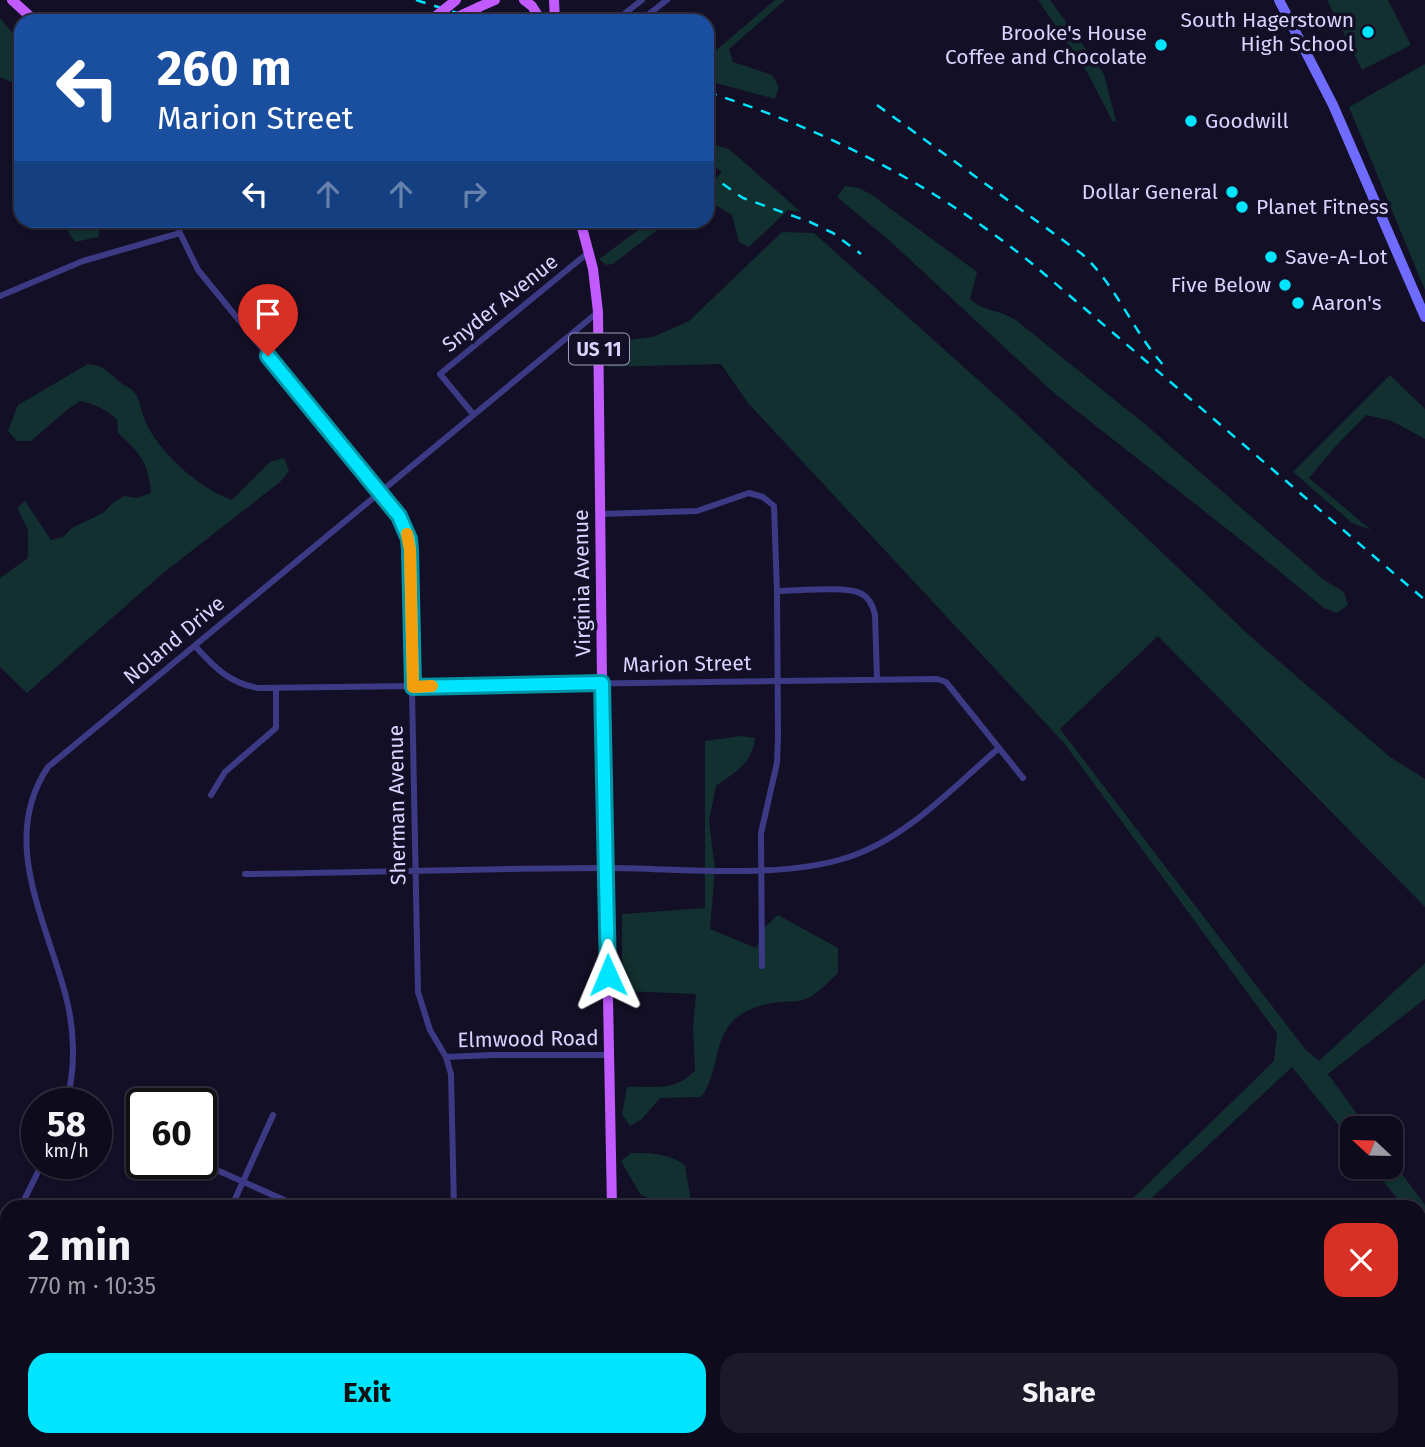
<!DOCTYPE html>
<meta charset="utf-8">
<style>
:root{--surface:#0e0b1c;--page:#1c1929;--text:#f1f3f6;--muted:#9b9ba3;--line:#2e2b3b;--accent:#00e5ff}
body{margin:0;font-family:"Fira Sans",sans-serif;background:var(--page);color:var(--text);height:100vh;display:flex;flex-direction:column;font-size:26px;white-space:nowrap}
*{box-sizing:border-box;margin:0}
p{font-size:23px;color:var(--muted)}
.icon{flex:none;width:38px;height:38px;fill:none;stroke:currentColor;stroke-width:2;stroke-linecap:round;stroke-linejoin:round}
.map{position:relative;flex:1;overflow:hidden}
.details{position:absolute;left:0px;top:1200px;width:1426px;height:247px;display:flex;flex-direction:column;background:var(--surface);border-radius:21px 21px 0 0;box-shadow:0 2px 5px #0004,0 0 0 2px var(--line)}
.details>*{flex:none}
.hud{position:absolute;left:14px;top:14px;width:700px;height:214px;border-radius:21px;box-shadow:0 2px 5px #0004,0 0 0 2px var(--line);background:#1a4fa0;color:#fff;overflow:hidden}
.needle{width:46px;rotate:292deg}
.fabs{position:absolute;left:1340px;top:1116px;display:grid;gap:14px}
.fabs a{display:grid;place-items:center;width:63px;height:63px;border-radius:14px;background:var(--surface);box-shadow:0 2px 5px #0004,0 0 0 2px var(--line);font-size:35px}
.speed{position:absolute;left:21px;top:1088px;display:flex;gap:14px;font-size:35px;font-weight:700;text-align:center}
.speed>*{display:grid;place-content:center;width:91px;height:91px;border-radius:50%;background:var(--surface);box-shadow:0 2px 5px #0004,0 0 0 2px var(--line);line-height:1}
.speed small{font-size:18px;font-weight:400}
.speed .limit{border:4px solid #111;border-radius:10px;background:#fff;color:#111}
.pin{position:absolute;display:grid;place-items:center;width:60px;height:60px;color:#fff;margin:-72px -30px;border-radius:50% 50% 50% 0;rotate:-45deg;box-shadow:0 0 7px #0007}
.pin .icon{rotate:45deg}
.me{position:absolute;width:77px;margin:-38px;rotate:359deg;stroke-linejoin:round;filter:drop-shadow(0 0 5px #0008)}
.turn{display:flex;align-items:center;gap:24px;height:147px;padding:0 28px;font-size:32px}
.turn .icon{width:91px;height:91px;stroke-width:2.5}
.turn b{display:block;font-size:49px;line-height:60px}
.lanes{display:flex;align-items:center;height:66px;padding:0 28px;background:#0003;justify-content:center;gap:35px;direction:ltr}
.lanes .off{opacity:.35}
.round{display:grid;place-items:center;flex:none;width:74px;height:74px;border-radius:21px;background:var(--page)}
.headline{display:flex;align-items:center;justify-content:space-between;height:119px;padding:0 28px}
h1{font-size:42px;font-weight:700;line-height:52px}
.primary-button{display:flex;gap:14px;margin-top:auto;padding:14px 28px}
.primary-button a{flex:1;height:80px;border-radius:21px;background:var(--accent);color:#111;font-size:28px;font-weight:700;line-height:80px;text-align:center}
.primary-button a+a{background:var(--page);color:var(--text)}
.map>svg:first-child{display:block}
.green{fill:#12302f}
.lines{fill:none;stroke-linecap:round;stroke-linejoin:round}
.street{stroke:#3d3a85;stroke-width:6}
.secondary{stroke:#6f6bff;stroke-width:10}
.primary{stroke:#c25bff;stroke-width:10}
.rail{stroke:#00e5ff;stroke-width:2.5;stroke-dasharray:10 9;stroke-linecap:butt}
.primary-bridge{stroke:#c25bff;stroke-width:10}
.route-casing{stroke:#0095a6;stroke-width:18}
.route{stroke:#00e5ff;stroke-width:12}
.slow{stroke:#f59e0b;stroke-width:12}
.poi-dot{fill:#00e5ff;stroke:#130f26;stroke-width:2.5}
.labels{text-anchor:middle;stroke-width:7;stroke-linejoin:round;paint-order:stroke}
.shield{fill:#130f26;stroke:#9e99be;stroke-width:2}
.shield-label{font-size:19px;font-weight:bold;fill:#d9d4ff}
.poi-label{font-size:21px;fill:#d9d4ff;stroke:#130f26;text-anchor:end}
.street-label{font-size:21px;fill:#d9d4ff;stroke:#130f26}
</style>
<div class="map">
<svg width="1425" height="1447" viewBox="0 0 1425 1447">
<rect width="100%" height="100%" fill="#130f26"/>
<path class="green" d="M775 0H785L729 49 733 62 772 75 779 87 775 99 709 81 707 78V58Z
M1038 0H1050L1104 74 1116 121 1113 122 1087 72Z
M1327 0H1388L1411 45 1362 70Z
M0 18 21 43V90L13 83 0 77Z
M1425 64V290L1349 107Z
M707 143 729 149 801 212 788 210 749 247 739 242 732 215 707 200V188L722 172 707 161Z
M845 186 859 188 872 195 977 272 970 299C984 312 1000 309 1017 321L1146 425 1324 580 1344 592 1348 605 1337 613 1324 608 1246 544 1054 393 891 242 837 197Z
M652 220 669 221 613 264 606 265 599 259Z
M55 221H101L98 237 75 242 68 231Z
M782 232 814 233 1014 412 1251 637 1390 757 1425 779V907L1158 636 1060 729 1305 1049 1319 1061 1425 963V999L1328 1074 1368 1129H1353V1143L1292 1067 1142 1207H1124L1274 1061 1277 1033 1064 743 748 403 721 364 608 367 604 343 653 337 689 321Z
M88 364C108 366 109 375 124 385 127 387 131 388 133 391 140 397 141 412 145 421 160 454 199 488 232 500L270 462 284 458 289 471 280 482 162 574 27 693 0 667V578L28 558V530L17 508 25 501 51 540 63 537 72 528 103 513 113 503 124 496 137 498 151 493C149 462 139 452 118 433L117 419C105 409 95 404 80 401L68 409 31 441H17L8 431 18 405Z
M1390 375 1425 409V439L1392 421 1366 415 1335 447 1309 478 1371 530 1352 523 1293 472Z
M741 736 755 738C752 764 735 772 716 786L709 821 715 868 710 929 756 948 765 927 778 915 838 948V973C827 983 816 996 803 1000 796 1002 789 1001 781 1002 765 1003 744 1009 732 1022 713 1043 718 1076 701 1097L660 1098 642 1119 630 1126 622 1114 627 1087C653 1086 677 1092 695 1070L693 1027 696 994 622 991V914L705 908V741Z
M631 1153C652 1153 668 1153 685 1165L692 1207H653L652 1200 640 1194 621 1161Z
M1391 1159 1425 1205V1233L1419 1226V1208L1404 1207 1372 1167H1391Z
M7 1285V1328L0 1325V1286Z"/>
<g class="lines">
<path class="street" d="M615 21 642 0
M640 21 667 0
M178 220 180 233 198 270 399 516 409 539 418 992 430 1030 446 1057 451 1074 454 1208
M0 296 83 261 180 233
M473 414 440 374 589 252
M600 514 697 511 749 493 763 497 774 506 777 591 778 738 777 763 761 833 762 966
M777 591C796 591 845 586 860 593 869 597 873 606 875 615L877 679
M195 646C214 667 229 683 258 688L937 679 946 682 1023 778
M211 795 225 772 276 728V688
M245 874C366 873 486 868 606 868 680 868 780 880 849 857 907 838 953 787 999 748
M446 1057 493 1055H609
M66 1104C76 1069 75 1029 65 993 44 916 0 838 48 767L598 312
M201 1163 302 1208
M20 1208 42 1164
M231 1208 273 1115
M0 1235 7 1238
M0 1397 7 1404
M59 1440 73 1447
M458 1440V1447"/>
<path class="secondary" d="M1279 0 1333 105 1425 317"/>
<path class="primary" d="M12 0 35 21
M524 0 532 6 540 19
M554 0 555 21
M479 7 495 0
M580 220 593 269 598 312 602 683 612 1208
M618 1440V1447"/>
<path class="rail" d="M416 0 482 21
M475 13 500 21
M707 92C827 130 937 186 1035 266L1425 600
M877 105 1082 254C1118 287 1133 333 1166 368
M707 173 743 198 810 222 833 233 861 254"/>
<path class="primary-bridge" d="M453 19 479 7
M430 21 456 0"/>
</g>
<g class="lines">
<g class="route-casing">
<path id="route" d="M268 356 399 516 409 539 410 550 413 687 602 683 608 975"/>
</g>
<use href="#route" class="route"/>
<path class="slow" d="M407 534 410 550 413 687 432 686"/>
</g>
<g class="poi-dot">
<circle cx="1368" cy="32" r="7"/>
<circle cx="1161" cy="45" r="7"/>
<circle cx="1191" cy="121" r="7"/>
<circle cx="1232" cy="192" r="7"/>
<circle cx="1242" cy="207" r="7"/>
<circle cx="1271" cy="257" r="7"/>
<circle cx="1285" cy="285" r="7"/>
<circle cx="1298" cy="303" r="7"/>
</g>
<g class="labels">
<rect class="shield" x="569" y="333.5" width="60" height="31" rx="5"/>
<g class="shield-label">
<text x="599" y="356">US 11</text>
</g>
<g class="poi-label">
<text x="1354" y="27">South Hagerstown<tspan x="1354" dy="24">High School</tspan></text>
<text x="1147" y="40">Brooke's House<tspan x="1147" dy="24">Coffee and Chocolate</tspan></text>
<text x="1205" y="128" text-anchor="start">Goodwill</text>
<text x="1218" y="199">Dollar General</text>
<text x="1256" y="214" text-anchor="start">Planet Fitness</text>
<text x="1285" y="264" text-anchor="start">Save-A-Lot</text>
<text x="1271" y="292">Five Below</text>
<text x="1312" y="310" text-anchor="start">Aaron's</text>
</g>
<g class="street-label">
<text transform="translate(500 303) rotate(-39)" y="7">Snyder Avenue</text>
<text transform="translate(582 583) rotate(-91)" y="7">Virginia Avenue</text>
<text transform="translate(174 640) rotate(-40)" y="7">Noland Drive</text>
<text transform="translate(687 664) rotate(-1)" y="7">Marion Street</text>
<text transform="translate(397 805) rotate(-91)" y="7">Sherman Avenue</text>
<text transform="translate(528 1039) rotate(-1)" y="7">Elmwood Road</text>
</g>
</g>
</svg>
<div class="fabs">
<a><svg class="needle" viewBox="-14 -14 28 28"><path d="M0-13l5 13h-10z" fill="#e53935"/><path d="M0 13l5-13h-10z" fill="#9b9ba3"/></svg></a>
</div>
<div class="speed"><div>58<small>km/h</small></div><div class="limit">60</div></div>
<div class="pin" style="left:268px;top:356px;background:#d93025"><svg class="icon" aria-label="arrive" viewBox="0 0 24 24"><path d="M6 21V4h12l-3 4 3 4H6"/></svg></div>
<svg class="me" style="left:608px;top:975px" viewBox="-20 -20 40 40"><path d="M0-17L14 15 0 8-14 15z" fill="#00e5ff" stroke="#fff" stroke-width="4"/></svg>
<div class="hud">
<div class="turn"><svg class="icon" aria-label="left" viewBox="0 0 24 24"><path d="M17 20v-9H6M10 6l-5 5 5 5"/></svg><div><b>260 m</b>Marion Street</div></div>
<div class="lanes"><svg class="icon" aria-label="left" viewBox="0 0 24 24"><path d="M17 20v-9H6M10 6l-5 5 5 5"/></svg><svg class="icon off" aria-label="ahead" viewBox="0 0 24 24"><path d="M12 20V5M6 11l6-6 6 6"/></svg><svg class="icon off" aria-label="ahead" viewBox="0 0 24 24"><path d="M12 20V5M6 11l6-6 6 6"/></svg><svg class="icon off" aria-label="right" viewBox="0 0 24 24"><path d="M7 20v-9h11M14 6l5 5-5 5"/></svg></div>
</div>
<section class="details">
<div class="headline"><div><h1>2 min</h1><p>770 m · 10:35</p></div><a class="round" style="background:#d93025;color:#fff"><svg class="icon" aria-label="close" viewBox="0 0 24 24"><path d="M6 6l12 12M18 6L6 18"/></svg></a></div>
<div class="primary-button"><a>Exit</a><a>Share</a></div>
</section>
</div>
